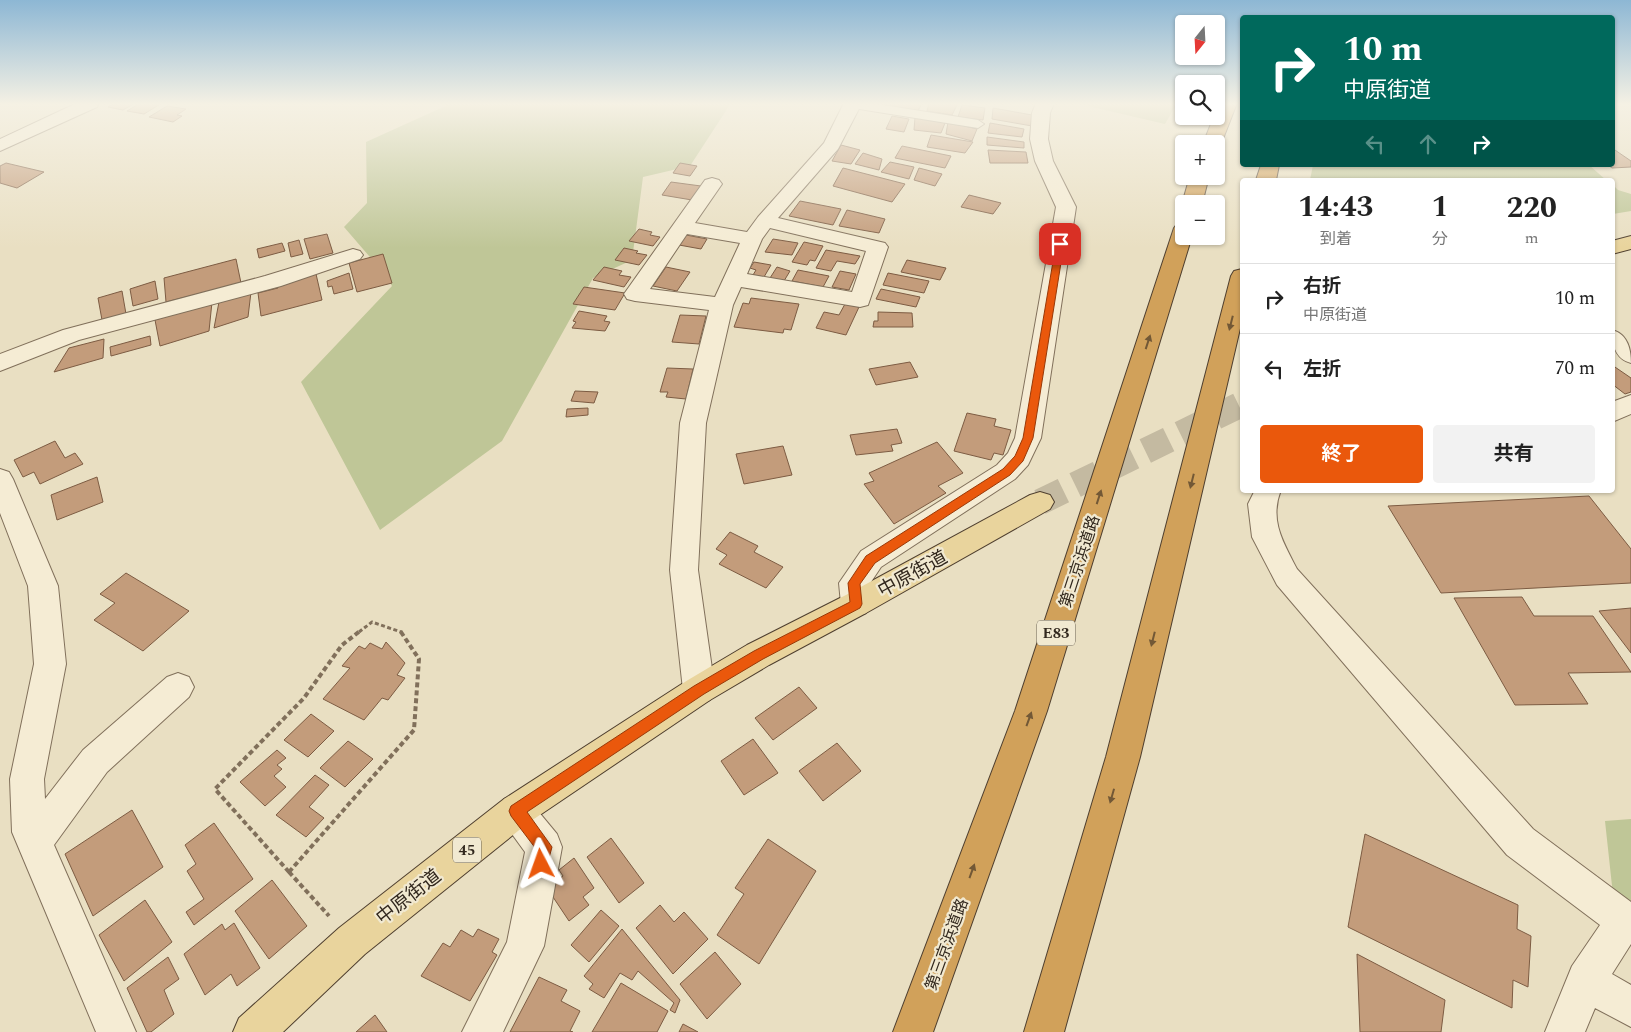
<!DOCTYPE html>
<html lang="ja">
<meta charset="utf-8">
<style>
:root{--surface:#fff;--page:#f2f2f2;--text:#222;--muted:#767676;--line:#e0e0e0;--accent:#ea580c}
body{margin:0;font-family:Spectral,"Noto Sans JP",serif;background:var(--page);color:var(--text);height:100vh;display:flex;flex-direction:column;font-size:19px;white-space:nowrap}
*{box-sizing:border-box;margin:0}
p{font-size:16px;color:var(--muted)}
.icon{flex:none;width:28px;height:28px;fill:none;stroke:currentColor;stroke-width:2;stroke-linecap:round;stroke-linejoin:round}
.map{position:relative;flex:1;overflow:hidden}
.panel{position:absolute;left:1240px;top:178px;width:375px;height:315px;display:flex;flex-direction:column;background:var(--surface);border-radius:5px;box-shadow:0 1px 4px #0004}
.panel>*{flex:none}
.banner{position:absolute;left:1240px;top:15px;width:375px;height:152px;border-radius:5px;box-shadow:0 1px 4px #0004;background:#00695c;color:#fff;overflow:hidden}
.needle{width:32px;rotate:198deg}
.tools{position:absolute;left:1175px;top:15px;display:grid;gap:10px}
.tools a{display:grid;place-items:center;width:50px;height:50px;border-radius:5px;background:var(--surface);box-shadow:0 1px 4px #0004;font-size:25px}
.pin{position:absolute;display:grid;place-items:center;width:42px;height:42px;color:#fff;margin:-21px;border-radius:10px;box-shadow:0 2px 8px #0006}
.me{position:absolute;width:55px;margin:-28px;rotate:356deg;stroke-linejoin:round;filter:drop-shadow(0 0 4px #0008)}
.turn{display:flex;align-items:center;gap:18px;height:105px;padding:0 20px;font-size:22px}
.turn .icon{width:65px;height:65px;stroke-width:2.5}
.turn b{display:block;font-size:35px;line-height:42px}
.lanes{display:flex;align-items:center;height:48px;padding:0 20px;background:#0003;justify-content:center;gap:25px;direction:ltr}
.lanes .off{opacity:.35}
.eta{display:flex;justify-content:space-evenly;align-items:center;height:85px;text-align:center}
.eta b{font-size:30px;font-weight:700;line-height:35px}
.action{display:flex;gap:10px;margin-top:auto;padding:10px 20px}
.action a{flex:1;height:58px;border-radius:5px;background:var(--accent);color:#fff;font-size:20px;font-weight:700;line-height:58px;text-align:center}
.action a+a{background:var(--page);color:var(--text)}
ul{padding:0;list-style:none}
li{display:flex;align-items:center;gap:15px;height:70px;padding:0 20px;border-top:1px solid var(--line)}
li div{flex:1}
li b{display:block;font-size:19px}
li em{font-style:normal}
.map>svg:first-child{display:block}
.green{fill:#bfc697}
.building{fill:#c39c7b;stroke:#7d5c43}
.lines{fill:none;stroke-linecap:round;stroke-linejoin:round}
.primary-tunnel{stroke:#c4baa1;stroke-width:26;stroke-dasharray:26 13;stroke-linecap:butt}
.service-casing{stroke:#81705b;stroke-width:2}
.minor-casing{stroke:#81705b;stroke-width:2}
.primary-casing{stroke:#4f3f2f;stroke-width:2}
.motorway-casing{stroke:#4f3f2f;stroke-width:2}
.path-far1{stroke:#81705b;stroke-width:3;stroke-dasharray:4 2.5;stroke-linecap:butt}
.path{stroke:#81705b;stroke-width:4;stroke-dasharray:5 3;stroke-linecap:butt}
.service{fill:#f5ecd4;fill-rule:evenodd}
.minor{fill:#f5ecd4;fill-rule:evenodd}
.primary{fill:#e9d49d;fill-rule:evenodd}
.motorway{fill:#d1a15a;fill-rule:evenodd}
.oneway{fill:#725836}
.route{fill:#ea580c;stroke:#983908}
.labels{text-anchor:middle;stroke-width:4.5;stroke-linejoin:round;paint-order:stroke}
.shield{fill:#f1e9d1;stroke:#6b6254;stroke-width:1}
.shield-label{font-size:15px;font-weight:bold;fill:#32281e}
.street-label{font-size:16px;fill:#32281e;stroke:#f1e9d1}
.near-street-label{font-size:19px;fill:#32281e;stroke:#f1e9d1}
</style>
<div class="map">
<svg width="1631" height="1032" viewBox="0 0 1631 1032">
<rect width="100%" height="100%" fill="#e9dfc2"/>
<path class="green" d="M452 103H731L690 166 643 177 632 260 593 278 502 441 380 530 301 382 392 286 382 271 344 227 367 203 366 142Z
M1075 103H1177L1165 124Z
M1313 165H1589L1606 180H1310Z
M1613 185 1618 190 1631 194V211L1613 214Z
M1631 819V905L1613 895 1605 821Z"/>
<path class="building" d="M114 103H135L123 110 108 107Z
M140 103H162L144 114 127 111Z
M884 103H922L918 111 884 105Z
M929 103H948L957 105 952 115 927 111Z
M962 105 985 108 983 120 958 117Z
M167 106 186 109 177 115 182 116 173 122 149 117Z
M993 108 1032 115V126L992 119Z
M892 116 909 119 904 132 886 129Z
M915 117 945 123 941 133 914 130Z
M948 122 977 129 972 141 946 134Z
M990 123 1024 129 1022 137 988 133Z
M931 135 973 142 965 153 927 147Z
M987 137 1024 142V148L987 145Z
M841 145 860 150 851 164 832 161Z
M902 146 951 156 945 168 895 158Z
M1612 148 1631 161V167L1612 168 1608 165H1612Z
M988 150 1026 152 1028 163H990Z
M863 153 882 159 879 170 855 164Z
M890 162 914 167 909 179 881 172Z
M6 163 44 172 17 188 0 183V166Z
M680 163 697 166 690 176 673 173Z
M843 168 905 184 892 202 833 186Z
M919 168 942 174 935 186 914 180Z
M671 182 701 186 692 200 662 195Z
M969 195 1001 203 993 214 961 207Z
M800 201 841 209 833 225 789 216Z
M847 210 885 219 879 233 839 226Z
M639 229 652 232 650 235 660 237 653 246 629 241Z
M327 234 333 253 310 259 304 239Z
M686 235 707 239 701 249 679 245Z
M773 239 798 243 792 255 765 252Z
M299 240 303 254 291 257 288 243Z
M804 242 823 246 815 261 810 260 807 265 792 262Z
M282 243 285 251 259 258 257 249Z
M624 248 638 251 636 253 647 255 639 265 615 260Z
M826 250 860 256 855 264 837 261 831 271 816 268Z
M383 254 392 283 357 292 349 263Z
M236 259 241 283 166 302 164 278Z
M907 260 946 268 940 280 901 272Z
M754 262 771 265 764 277 753 275 756 270 750 268Z
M604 267 622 271 619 275 631 277 624 287 593 280Z
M666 267 690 272 677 291 653 286Z
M777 267 790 271 784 281 770 278Z
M798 270 829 276 823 287 792 281Z
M840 271 856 274 849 290 832 287Z
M349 273 353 289 334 294 332 286 328 287 327 281Z
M888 273 929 281 924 293 883 285Z
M316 274 322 300 261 316 258 293 278 288 277 283Z
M155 281 158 299 133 306 130 289Z
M584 287 625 293 615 310 573 304Z
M881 289 920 297 916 307 876 299Z
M122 291 126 314 102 320 98 298Z
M251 292 248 317 214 328 219 302Z
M751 298 799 304 791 330 784 329 783 333 734 327 743 303 749 304Z
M212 302 209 331 160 346 155 320Z
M845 304 859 307 846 335 816 328 824 312 839 315Z
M579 311 607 316 604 321 610 322 605 331 572 328 576 322 573 321Z
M878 312 912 313 913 327H873L874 321H878Z
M680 315 706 316 699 344 672 342Z
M150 336 151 345 111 356 110 347Z
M104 339 103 358 54 372 69 348Z
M910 362 918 377 876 385 869 369Z
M1612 365 1631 378V392L1625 394 1612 384Z
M667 368 693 369 686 399 666 397 668 392H660Z
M575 391 598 392 594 403 571 401Z
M588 408V415L566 417 567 409Z
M967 413 996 419 994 426 1011 430 1003 455 994 453 991 460 954 451Z
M897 429 902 443 891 445 893 451 856 455 850 435Z
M55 441 65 458 75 453 83 464 40 484 34 472 23 477 14 460Z
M937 442 963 473 938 486 946 493 894 524 864 484 874 481 869 473Z
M783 446 792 475 744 484 736 454Z
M97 477 103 502 57 520 51 495Z
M1589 496 1631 549V583L1441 593 1388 506Z
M730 532 758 546 754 552 783 567 766 588 719 564 727 555 716 549Z
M126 573 189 611 143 651 94 620 115 603 100 594Z
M1522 597 1534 616H1593L1631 672 1568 673 1588 704 1515 705 1454 598Z
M1631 608V653L1599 611Z
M386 642 405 663 397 675 405 678 388 700 382 698 364 720 323 699 350 668 342 666 359 646 365 649 370 643 382 649Z
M799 687 817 708 773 740 755 718Z
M311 714 334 731 308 757 284 740Z
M753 739 778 773 744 795 721 761Z
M348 741 373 759 345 787 320 768Z
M837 743 861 771 823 801 799 771Z
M277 750 286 758 277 765 282 769 274 776 286 787 265 806 240 782Z
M315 775 329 785 309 807 324 818 306 837 276 815Z
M132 810 163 867 93 916 65 854Z
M214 823 253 879 194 925 186 912 204 899 187 871 196 864 185 845Z
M1365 834 1518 905 1517 929 1531 936 1528 987 1513 980 1512 1008 1348 927Z
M611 838 644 883 619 903 587 857Z
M768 839 816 871 759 964 717 935 744 894 735 888Z
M574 858 594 888 583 897 589 905 569 921 547 888 563 876 559 870Z
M272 880 307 926 269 959 235 911Z
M145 900 172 942 124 981 99 935Z
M660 905 674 922 684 912 708 939 673 974 636 928Z
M601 910 619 926 589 962 571 945Z
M234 923 260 968 237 986 231 974 205 995 184 954 222 924 225 930Z
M478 929 499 939 492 952 497 955 470 1001 421 976 443 943 450 947 461 930 473 937Z
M622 929 680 1000 675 1013 670 1010 674 1003 638 971 632 980 620 973 604 998 589 989 593 984 584 976Z
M715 952 741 984 707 1019 680 984Z
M1357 954 1445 1000 1441 1032H1360Z
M168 957 179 979 164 990 174 1014 151 1032H147L127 988Z
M539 977 567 990 561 1001 580 1011 570 1031 573 1032H510Z
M621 983 668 1011 657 1032H592Z
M375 1015 387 1032H356Z
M683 1024 698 1032H679Z"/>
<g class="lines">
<path class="primary-tunnel" d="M1040 502 1242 404"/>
<g class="service-casing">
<path id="service" d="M848 103H870L978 120 984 124 978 128 853 108 849 106Z
M1612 330C1628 334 1631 350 1631 363 1615 359 1612 344 1612 330Z"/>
</g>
<g class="minor-casing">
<path id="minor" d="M77 103H99L97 107 0 151V139Z
M844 103H862L838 149 778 218 885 243 888 247 868 305 860 307 741 287 733 305 706 423 698 570 715 690 710 700 699 704 688 700 683 690 670 570 680 423 709 310 635 301 627 299 624 294 705 180 712 178 719 180 722 184 695 223 747 232 758 217 824 143ZM770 228 866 251 852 292 747 274 762 239ZM687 234 740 243 715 297 650 289Z
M1036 103H1054L1050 113 1048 139 1053 161 1076 207 1041 438 1028 465 1015 479 881 567 869 585 871 604 866 613 856 616 846 613 841 604 839 583 861 551 997 465 1008 453 1015 438 1056 207 1035 161 1030 139 1032 113Z
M353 249 360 251 363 255 360 259 281 286 79 340 0 371V354L63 330 265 276Z
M1631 395V414L1612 422V402Z
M0 469 9 472 13 479 58 586 66 664 44 779 45 799 83 750 167 677 178 673 189 677 194 687 189 697 107 772 54 845 136 1032H96L12 832 10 779 34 664 28 586 0 513Z
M1255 490H1281C1269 520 1283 542 1297 569L1533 829 1631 902V944L1612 974 1631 985V1027L1595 1008 1585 1032H1545L1572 966 1600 925 1507 855 1277 585 1252 537 1248 504Z
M516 794 528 799 557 834 562 847 544 946 503 1032H462L507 942 525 852 504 823 499 811 504 799Z"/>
</g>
<g class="primary-casing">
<path id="primary" d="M1631 236V249L1612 254V241Z
M1040 492 1050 495 1054 502 1050 509 866 613 769 665 710 700 528 823 365 954 283 1032H233L239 1018 339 928 504 799 688 680 747 645 846 595 1030 495Z"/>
</g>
<g class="motorway-casing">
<path id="motorway" d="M1219 103H1237L1221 144 1216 148V144H1203L1214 116H1216Z
M1261 165H1279L1276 180H1256Z
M1190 176H1209L1202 204H1184V206L1182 204Z
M1184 222V236H1192L1047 711 933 1032H893L1015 711 1174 228 1177 224Z
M1242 269V320L1140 757 1064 1032H1024L1106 757 1231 276 1234 271Z"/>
</g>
<path class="path-far1" d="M359 632 372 622 401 632"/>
<path class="path" d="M289 872 329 916
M289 872 215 789 304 698 342 645 360 631
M289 872 414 730 419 659 401 632 398 631"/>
<use href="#service" class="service"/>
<use href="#minor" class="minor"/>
<use href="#primary" class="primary"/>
<use href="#motorway" class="motorway"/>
</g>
<defs><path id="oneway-solid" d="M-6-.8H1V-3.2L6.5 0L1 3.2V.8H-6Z" transform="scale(1.25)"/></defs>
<g class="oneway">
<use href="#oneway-solid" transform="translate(1231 323) rotate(104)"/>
<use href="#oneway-solid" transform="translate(1148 342) rotate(-72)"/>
<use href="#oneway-solid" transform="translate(1192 481) rotate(104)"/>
<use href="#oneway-solid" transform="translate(1099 497) rotate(-72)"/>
<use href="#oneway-solid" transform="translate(1153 639) rotate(104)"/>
<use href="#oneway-solid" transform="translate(1029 719) rotate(-70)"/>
<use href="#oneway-solid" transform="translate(1112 796) rotate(106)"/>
<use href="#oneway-solid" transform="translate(972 871) rotate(-70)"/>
</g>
<linearGradient id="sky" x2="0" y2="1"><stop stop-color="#8db7d4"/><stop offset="0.42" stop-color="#f5f1e4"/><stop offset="1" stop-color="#f5f1e4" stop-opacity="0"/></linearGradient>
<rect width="1631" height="248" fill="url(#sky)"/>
<path class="route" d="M1060 241 1064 244 1033 438 1023 461 1010 475 875 563 860 584 862 604 860 608 763 659 704 694 527 812 552 847 546 869 541 871 536 869 534 864 536 849 511 816 509 811 511 806 694 686 754 651 850 602 848 583 866 556 1003 469 1015 456 1023 438 1056 244Z"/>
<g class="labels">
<g class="shield">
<rect x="1037" y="620.5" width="38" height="25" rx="4"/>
<rect x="453" y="837.5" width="28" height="25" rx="4"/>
</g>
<g class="shield-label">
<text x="1056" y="638">E83</text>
<text x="467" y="855">45</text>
</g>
<g class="street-label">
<text transform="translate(1079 561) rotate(-72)" y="6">第三京浜道路</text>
<text transform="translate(946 944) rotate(-70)" y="6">第三京浜道路</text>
</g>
<g class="near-street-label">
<text transform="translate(912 573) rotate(-29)" y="7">中原街道</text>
<text transform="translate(408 896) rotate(-38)" y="7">中原街道</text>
</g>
</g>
</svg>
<div class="tools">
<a><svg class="needle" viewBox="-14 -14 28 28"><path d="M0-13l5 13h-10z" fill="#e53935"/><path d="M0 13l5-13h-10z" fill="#767676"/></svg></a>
<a><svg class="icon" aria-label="search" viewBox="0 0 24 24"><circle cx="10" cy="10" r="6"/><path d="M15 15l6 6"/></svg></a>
<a>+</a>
<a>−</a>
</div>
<div class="pin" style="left:1060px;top:244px;background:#d93025"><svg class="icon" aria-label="arrive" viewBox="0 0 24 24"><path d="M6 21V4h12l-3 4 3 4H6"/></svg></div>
<svg class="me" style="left:541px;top:864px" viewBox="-20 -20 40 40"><path d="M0-17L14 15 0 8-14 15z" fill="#ea580c" stroke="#fff" stroke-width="4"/></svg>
<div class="banner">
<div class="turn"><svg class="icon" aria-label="right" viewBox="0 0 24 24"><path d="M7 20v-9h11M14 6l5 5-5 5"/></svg><div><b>10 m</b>中原街道</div></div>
<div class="lanes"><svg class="icon off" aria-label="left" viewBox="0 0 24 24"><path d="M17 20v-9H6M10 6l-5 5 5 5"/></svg><svg class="icon off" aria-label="ahead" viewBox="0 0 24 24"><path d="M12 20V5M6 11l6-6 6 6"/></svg><svg class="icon" aria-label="right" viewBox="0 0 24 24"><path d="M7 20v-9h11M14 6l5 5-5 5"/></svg></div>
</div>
<section class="panel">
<div class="eta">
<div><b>14:43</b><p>到着</p></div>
<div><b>1</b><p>分</p></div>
<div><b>220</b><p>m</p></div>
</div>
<ul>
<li><svg class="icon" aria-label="right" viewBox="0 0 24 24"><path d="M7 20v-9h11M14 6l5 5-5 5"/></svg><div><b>右折</b><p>中原街道</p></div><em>10 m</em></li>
<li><svg class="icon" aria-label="left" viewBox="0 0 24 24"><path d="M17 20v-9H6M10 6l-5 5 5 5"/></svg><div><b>左折</b></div><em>70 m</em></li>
</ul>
<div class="action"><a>終了</a><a>共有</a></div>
</section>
</div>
